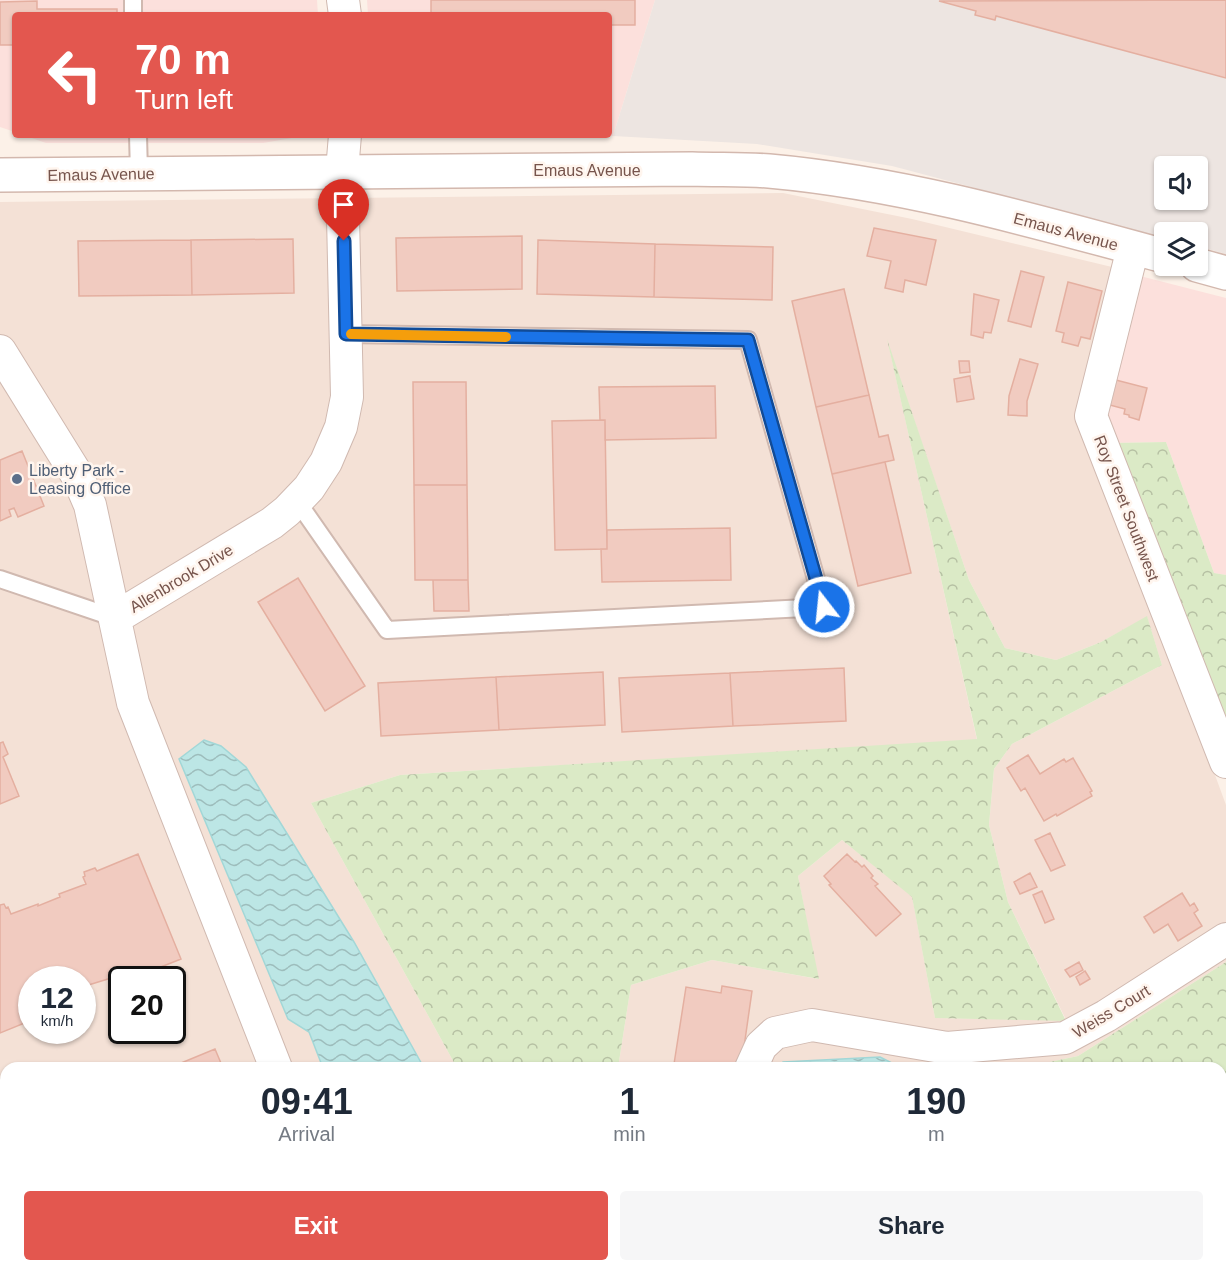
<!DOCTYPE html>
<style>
:root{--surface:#fff;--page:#f6f6f7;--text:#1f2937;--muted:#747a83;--accent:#e3574f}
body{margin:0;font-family:Arial,sans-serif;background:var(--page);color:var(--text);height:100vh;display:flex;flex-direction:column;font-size:22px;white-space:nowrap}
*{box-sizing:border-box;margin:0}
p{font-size:20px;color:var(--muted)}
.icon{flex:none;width:33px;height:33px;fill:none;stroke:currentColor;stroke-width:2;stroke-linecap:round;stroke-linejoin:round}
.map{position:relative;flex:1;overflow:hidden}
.sheet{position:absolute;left:0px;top:1062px;width:1227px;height:210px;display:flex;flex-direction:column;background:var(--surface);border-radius:18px 18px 0 0;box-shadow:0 2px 4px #0004}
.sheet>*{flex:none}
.hud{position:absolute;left:12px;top:12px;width:600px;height:126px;border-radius:6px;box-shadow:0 2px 4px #0004;background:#e3574f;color:#fff;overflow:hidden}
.controls{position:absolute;left:1154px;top:156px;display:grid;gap:12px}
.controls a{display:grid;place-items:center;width:54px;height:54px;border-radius:6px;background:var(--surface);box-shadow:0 2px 4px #0004;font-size:30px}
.speed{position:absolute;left:18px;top:966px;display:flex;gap:12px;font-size:30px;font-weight:700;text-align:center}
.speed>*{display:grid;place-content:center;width:78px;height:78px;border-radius:50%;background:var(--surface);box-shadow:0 2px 4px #0004;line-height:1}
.speed small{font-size:15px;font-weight:400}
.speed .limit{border:3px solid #111;border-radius:9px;background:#fff;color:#111}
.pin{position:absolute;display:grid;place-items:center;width:51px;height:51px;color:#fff;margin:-62px -26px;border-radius:50% 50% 50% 0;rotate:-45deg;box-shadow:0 0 6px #0007}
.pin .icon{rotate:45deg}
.me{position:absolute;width:66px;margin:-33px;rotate:344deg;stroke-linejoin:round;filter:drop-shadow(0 0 4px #0008)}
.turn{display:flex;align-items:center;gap:21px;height:126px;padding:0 24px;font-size:27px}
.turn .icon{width:78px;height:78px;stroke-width:2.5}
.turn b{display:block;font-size:42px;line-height:51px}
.eta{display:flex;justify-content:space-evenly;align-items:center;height:102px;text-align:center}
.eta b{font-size:36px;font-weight:800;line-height:42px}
.button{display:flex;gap:12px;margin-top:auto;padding:12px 24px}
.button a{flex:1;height:69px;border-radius:6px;background:var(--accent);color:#fff;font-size:24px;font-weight:800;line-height:69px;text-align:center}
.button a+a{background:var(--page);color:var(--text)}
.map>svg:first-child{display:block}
.residential{fill:#f4e1d6;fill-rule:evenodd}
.commercial{fill:#fce0dc}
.industrial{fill:#ede5e1;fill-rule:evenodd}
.forest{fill:url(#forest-crowns)}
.water{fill:url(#water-waves);stroke:#a2d7d7;stroke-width:1.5}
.building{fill:#f1cbc0;stroke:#e4afa0;stroke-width:1.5}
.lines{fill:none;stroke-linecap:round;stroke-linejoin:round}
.lane-casing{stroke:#d0b9b0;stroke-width:20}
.street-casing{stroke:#d0b9b0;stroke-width:34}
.secondary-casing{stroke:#d3b8ae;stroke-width:36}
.lane{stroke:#fff;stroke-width:16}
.street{stroke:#fff;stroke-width:32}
.secondary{stroke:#fff;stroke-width:33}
.route-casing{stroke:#114b97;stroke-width:15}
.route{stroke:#1a73e8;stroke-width:10}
.slow{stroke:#f59e0b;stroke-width:10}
.service-dot{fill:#5c6f8a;stroke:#fff5ee;stroke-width:2}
.labels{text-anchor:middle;stroke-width:5;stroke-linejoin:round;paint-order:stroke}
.street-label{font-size:16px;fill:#76544c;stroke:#fff5ee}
.service-label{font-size:16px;fill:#4e5e75;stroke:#fff5ee;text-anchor:start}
</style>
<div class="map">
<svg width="1226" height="1272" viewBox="0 0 1226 1272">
<defs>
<pattern id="forest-crowns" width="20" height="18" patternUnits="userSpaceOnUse" patternTransform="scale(1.5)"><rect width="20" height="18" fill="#dbeac6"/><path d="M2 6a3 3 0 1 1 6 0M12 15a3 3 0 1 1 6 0" fill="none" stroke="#b6c0a3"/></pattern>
<pattern id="water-waves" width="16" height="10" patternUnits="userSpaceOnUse" patternTransform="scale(1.5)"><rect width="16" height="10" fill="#bce6e5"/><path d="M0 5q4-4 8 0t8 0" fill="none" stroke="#9dbdbc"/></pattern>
</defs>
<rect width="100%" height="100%" fill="#fcf1e8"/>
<path class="residential" d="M783 193 912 219 1112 267 1115 284 1084 418 1226 805V962L1078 1056 1021 1068H618L631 985 712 960 818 979 798 876 842 840 912 896 935 1018 1066 1020 1008 902 989 825 994 769 1012 744 1162 665 1147 617 1101 642 1056 660 1005 648 969 580 889 347 977 740 400 775 311 803 457 1068H6V1266H454L450 1272H0V202ZM32 980H82V1030H32ZM122 980H172V1030H122Z
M648 1266H946L928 1272H654Z"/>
<path class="commercial" d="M0 0H317L318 15H15V132L0 127Z
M367 0H655L613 136 393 138 378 135H609V15H368Z
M23 135H295L292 138 263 143H46Z
M1140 276 1226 298V575L1214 573 1166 442 1111 443 1104 424Z"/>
<path class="industrial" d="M655 0H1226V254L1197 246V232H1164V238L892 166 757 144 613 136ZM1164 166H1197V200H1164Z"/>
<path class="forest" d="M887 339 969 580 1005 648 1056 660 1101 642 1147 616 1162 665 1012 744 994 769 989 825 1008 902 1066 1021 935 1018 912 897 842 840 798 876 819 979 712 960 631 985 618 1068H457L311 803 400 775 977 739Z
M1166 442 1214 573 1226 575V731L1111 443Z
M1226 962V1272H928L946 1266H1221V1068H1021L1078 1056Z
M454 1266H648L654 1272H450Z"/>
<path class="water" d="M204 740 221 746 246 767 354 942 424 1068H323L309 1032 288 1019 179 759Z
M880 1057 892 1063 894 1068H778L783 1062Z"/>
<path class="building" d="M431 0H635V25H609V15H431Z
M1226 0V78L996 16 995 20 975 15 976 11 939 1Z
M37 1V9H117V15H15V45H0V2Z
M874 228 936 240 926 285 905 280 903 292 885 288 891 261 867 256Z
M522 236V289L397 291 396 238Z
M293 239 294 293 192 295 191 240Z
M191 240 192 295 79 296 78 241Z
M538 240 655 244 654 297 537 294Z
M655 244 773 247 772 300 654 297Z
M1021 271 1044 277 1031 327 1008 321Z
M1068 282 1102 291 1090 339 1081 337 1078 346 1062 342 1064 333 1056 331Z
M844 289 869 395 816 407 792 301Z
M974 294 999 300 991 333 984 332 983 338 971 335Z
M1020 359 1038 364 1027 401V416L1008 415 1009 396Z
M959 361H969L970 372 960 373Z
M970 376 974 399 957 402 954 379Z
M1112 379 1147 388 1139 420 1129 417V415L1124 414 1125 409 1106 404Z
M413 382H466L467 485H414Z
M715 386 716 438 605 440V420H600L599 387Z
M869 395 879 437 888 435 894 460 832 474 816 407Z
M605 420 607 549 555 550 552 421Z
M22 451 44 506 18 517 14 508 9 510 11 516 0 521V460Z
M885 462 911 573 858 586 832 474Z
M414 485H467L468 580H415Z
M730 528 731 580 602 582 601 549H607V530Z
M298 578 365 686 325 711 258 602Z
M433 580H468L469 611H434Z
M844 668 846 721 733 726 730 673Z
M603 672 605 725 499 730 496 677Z
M730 673 733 726 622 732 619 678Z
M496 677 499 730 381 736 378 683Z
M3 742 8 754 3 757 19 796 0 804V743Z
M1028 755 1040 774 1064 759 1066 762 1073 758 1092 791 1090 792 1092 796 1057 816 1056 814 1044 821 1025 788 1021 791 1007 768Z
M1050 833 1065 865 1051 871 1035 840Z
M138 854 181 959 138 976 139 980H123L121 975 82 987V980H32V1020L0 1033V905L4 904 6 908 8 907 11 914 38 904V906L60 897 59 894 86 884 83 877 85 876 84 872 95 868 97 871Z
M847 854 855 862 856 861 862 867 864 865 873 876 871 878 878 884 875 886 901 914 876 936 829 885 831 884 824 876Z
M1030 873 1037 887 1020 894 1014 882Z
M1042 891 1054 919 1045 923 1033 895Z
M1182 893 1190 906 1194 903 1198 910 1194 913 1202 926 1178 941 1168 924 1154 933 1144 917Z
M1079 962 1083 970 1070 977 1065 970Z
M1085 971 1090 979 1080 985 1076 977Z
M722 986 752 991 741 1068H660L661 1065 667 1066V1063L674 1064 686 987 721 993Z
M215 1049 223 1068H169Z
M177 1266H304L306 1272H163Z"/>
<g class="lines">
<g class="lane-casing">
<path id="lane" d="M133 0V15
M138 135 139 173
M297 501 387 630 824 607 748 340 346 334
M0 579 115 618
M0 1198 6 1212
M28 1266 30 1272"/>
</g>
<g class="street-casing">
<path id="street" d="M343 0 345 15
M1133 248 1091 416 1226 762
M0 351 77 475 90 505 133 703 276 1068
M115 618 272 523 287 511 309 488 326 462 341 427 347 397 342 171 345 135
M751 1068 761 1046 775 1033 812 1025 947 1048 1065 1038 1106 1016 1226 939
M353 1266 356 1272"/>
</g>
<g class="secondary-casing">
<path id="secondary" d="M0 175 692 169C717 170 744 169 769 171 903 183 1035 221 1164 256
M1197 265 1226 273"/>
</g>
<use href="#lane" class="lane"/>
<use href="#street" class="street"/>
<use href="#secondary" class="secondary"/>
</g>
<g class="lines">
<g class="route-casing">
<path id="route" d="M344 241 346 334 748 340 824 607"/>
</g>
<use href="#route" class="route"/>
<path class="slow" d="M351 334 506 337"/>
</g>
<circle class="service-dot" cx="17" cy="479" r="6"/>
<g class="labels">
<g class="street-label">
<text x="587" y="176">Emaus Avenue</text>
<text transform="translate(101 174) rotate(-1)" y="6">Emaus Avenue</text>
<text transform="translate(1066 231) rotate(15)" y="6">Emaus Avenue</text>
<text transform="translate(1127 508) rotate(69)" y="6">Roy Street Southwest</text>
<text transform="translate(181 578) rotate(-31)" y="6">Allenbrook Drive</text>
<text transform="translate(1111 1011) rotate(-31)" y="6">Weiss Court</text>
</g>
<g class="service-label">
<text x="29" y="476">Liberty Park -<tspan x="29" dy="18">Leasing Office</tspan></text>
</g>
</g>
</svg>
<div class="controls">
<a><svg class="icon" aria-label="sound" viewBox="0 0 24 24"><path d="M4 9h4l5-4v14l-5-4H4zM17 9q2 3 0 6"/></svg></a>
<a><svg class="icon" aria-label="layers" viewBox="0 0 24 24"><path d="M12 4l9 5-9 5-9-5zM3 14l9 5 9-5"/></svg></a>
</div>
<div class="speed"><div>12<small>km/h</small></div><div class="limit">20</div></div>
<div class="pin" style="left:344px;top:241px;background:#d93025"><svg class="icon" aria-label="arrive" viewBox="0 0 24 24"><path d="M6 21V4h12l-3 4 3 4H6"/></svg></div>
<svg class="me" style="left:824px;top:607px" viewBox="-20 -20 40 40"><circle r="17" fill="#1a73e8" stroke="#fff" stroke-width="3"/><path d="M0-11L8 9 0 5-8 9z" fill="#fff"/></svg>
<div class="hud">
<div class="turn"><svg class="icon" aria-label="left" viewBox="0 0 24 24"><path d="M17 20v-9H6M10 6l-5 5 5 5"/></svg><div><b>70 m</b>Turn left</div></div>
</div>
<section class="sheet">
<div class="eta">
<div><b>09:41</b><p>Arrival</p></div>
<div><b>1</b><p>min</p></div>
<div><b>190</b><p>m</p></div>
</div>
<div class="button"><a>Exit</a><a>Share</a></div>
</section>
</div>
